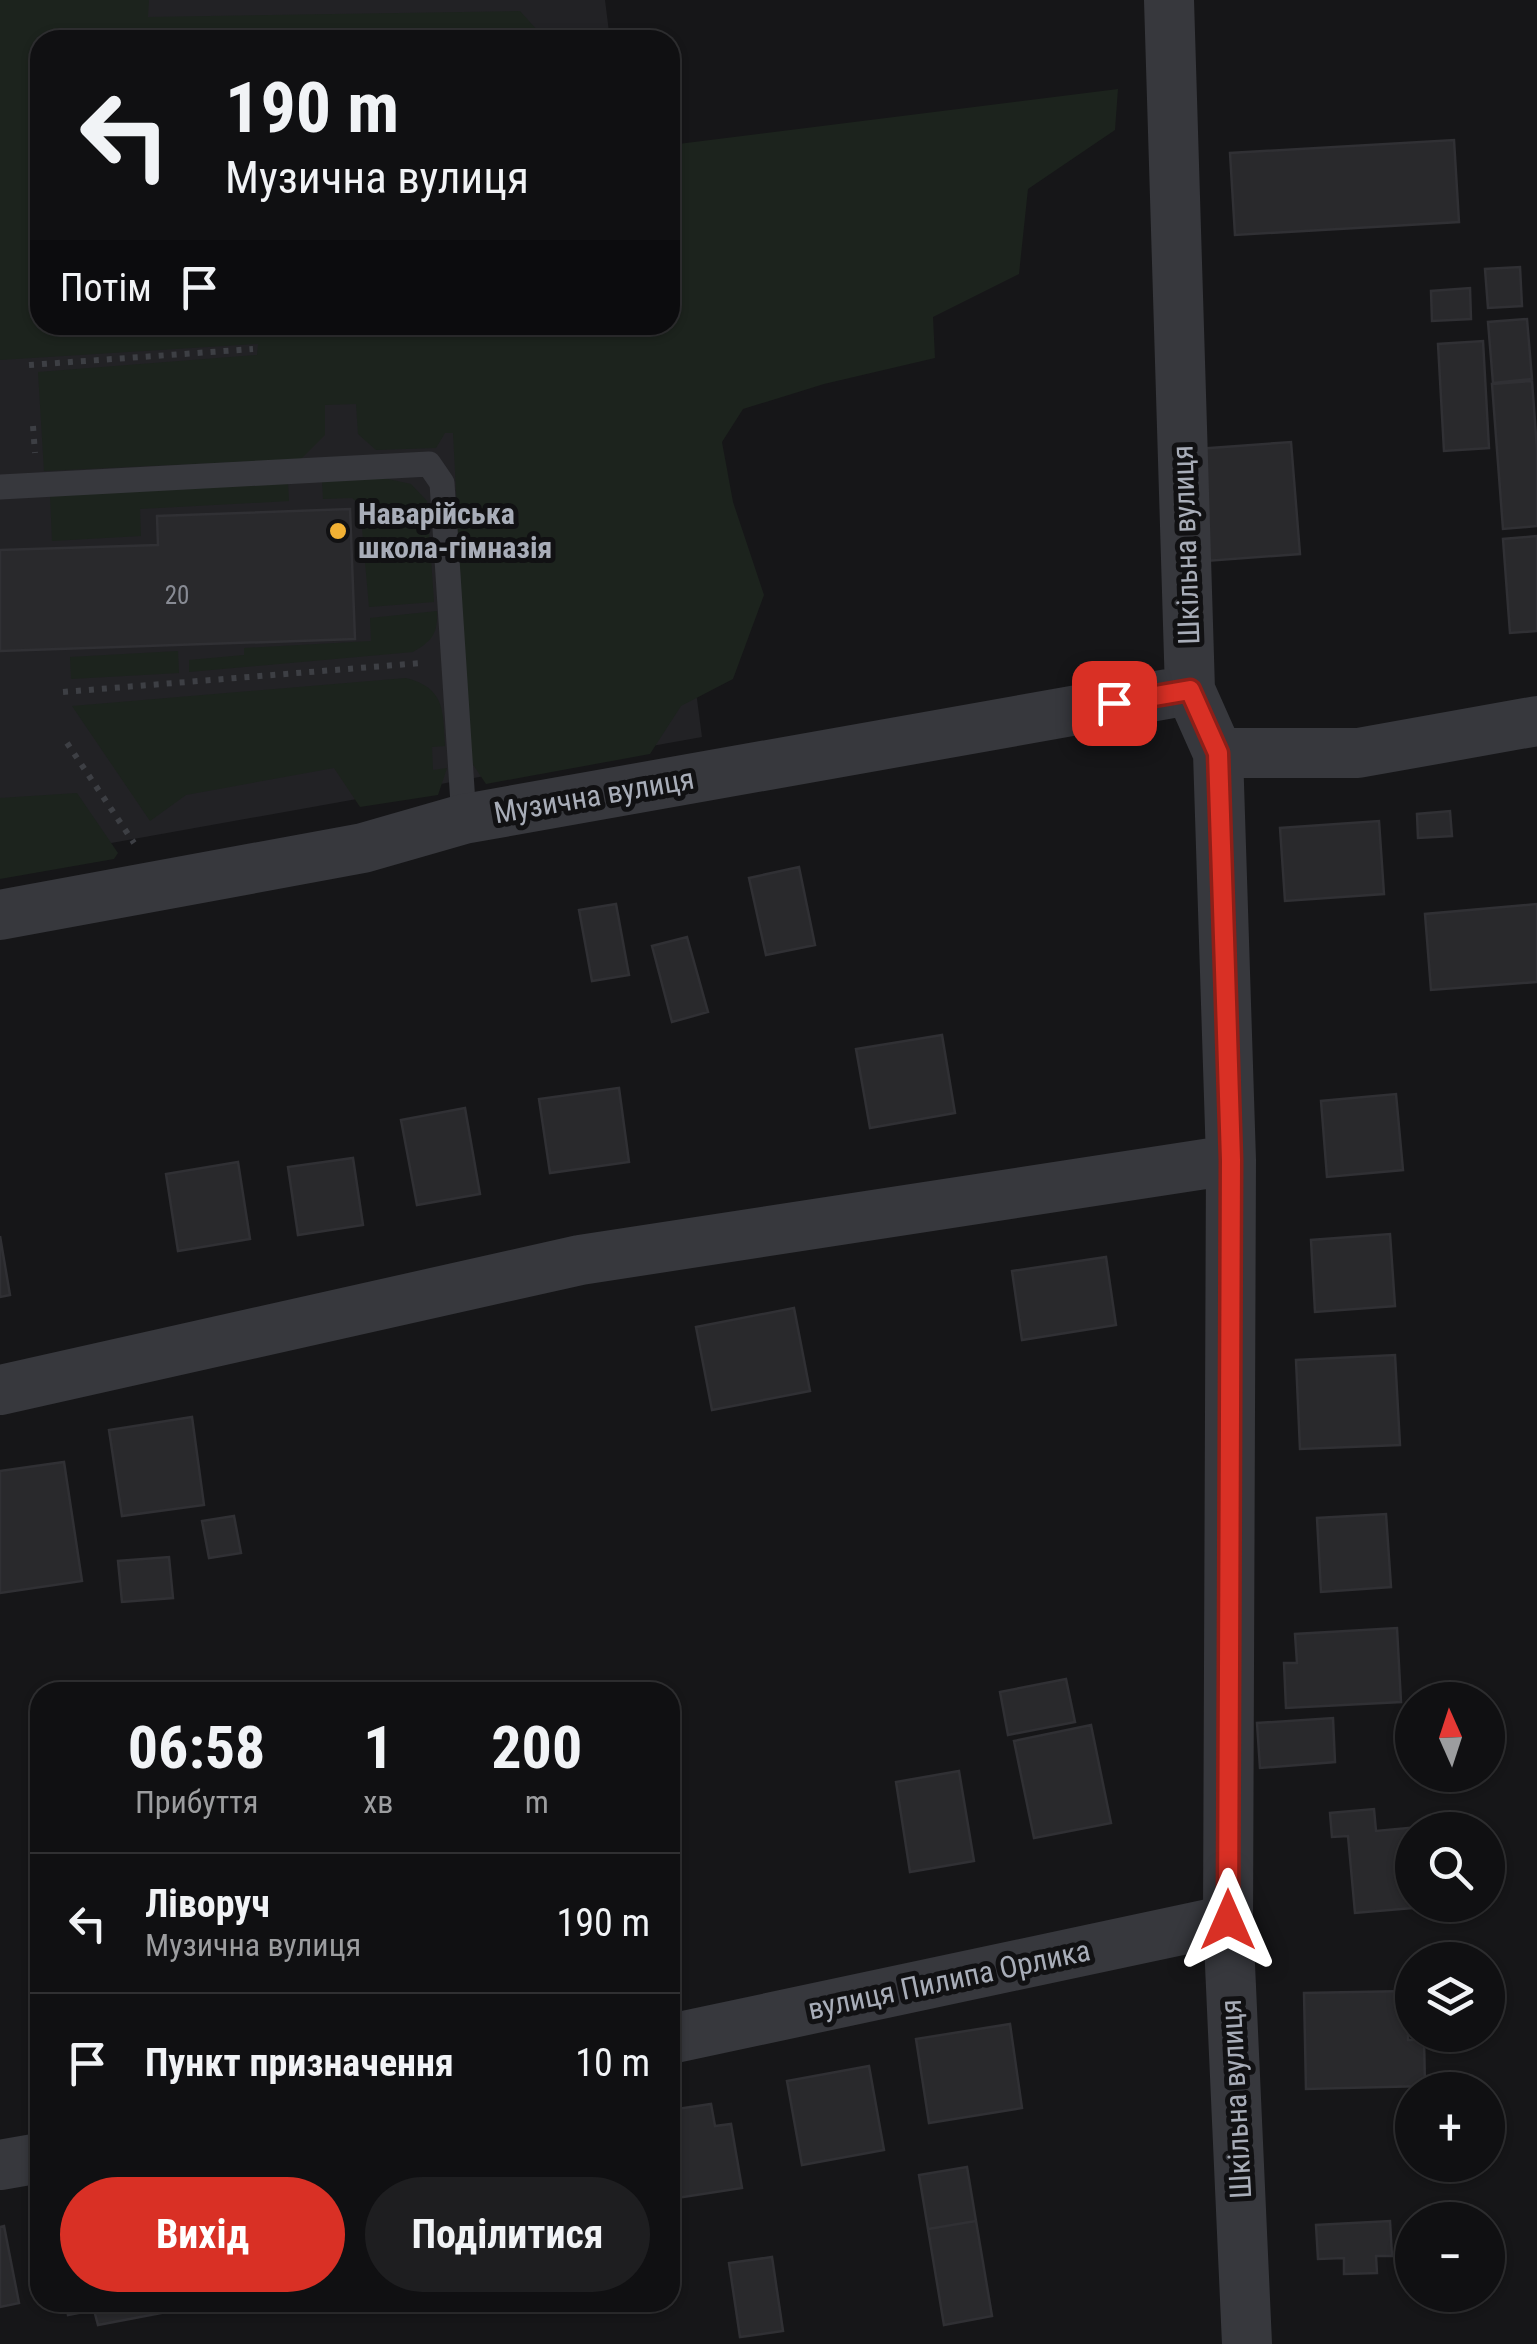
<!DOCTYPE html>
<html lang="uk">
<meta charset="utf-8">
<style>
:root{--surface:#101012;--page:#1e1e20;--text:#f1f3f6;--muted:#9c9d9f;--line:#303032;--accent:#d93025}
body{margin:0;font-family:"Roboto Condensed",sans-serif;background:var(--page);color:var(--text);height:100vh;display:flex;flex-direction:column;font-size:38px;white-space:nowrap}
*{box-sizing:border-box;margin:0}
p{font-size:32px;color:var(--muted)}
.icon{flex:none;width:55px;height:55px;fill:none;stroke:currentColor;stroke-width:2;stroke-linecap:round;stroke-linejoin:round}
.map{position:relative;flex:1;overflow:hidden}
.panel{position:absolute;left:30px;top:1682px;width:650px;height:630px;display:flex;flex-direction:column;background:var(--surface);border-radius:30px;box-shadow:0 2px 8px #0004,0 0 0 2px var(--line)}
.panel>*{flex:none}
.hud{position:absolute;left:30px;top:30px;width:650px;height:305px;border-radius:30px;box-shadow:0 2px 8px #0004,0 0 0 2px var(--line);background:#101012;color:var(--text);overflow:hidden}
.needle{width:65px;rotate:357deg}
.buttons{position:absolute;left:1395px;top:1682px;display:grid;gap:20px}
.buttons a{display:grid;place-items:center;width:110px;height:110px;border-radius:50%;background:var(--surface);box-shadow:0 2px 8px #0004,0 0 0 2px var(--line);font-size:50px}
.pin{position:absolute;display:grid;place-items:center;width:85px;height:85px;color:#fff;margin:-42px;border-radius:20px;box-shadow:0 5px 15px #0006}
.me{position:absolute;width:110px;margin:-55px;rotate:0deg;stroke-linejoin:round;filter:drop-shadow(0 0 8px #0008)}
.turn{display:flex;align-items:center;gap:35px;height:210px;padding:0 30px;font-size:45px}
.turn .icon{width:130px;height:130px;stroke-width:2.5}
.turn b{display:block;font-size:70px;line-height:85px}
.then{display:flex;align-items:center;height:95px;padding:0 30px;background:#0003;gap:20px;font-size:38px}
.eta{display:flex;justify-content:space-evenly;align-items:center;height:170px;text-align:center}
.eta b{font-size:60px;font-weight:700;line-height:70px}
.primary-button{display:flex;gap:20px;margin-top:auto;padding:20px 30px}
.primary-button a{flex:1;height:115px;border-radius:60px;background:var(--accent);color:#fff;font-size:40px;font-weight:700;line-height:115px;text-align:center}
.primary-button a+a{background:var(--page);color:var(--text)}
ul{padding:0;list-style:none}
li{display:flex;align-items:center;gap:30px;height:140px;padding:0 30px;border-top:2px solid var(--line)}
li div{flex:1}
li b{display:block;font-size:38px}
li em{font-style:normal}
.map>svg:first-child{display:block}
.built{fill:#222225}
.green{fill:#1c231d}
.building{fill:#29292c;stroke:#303034;stroke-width:2.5}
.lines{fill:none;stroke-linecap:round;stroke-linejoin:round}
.path{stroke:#3d3f44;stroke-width:6;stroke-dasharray:5 8;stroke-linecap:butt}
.lane{stroke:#37383d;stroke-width:25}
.street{stroke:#37383d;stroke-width:50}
.route-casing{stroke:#8d1f18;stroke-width:25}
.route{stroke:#d93025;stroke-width:18}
.poi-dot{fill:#f2b134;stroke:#111113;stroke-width:4}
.labels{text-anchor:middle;stroke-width:10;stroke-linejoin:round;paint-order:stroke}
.number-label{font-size:25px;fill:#888b94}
.poi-label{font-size:30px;font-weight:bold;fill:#a8adb8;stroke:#111113;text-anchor:start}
.street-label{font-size:30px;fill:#a8adb8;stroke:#111113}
</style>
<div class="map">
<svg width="1537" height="2344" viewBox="0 0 1537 2344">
<rect width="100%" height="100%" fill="#161618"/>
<path class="built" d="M0 0H605L610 40H40V325H648L702 737 0 863Z"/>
<path class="green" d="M0 0H149L148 17 520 11 546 40H40V325H670V145L1118 89 1115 130 1028 189 1019 274 933 317 935 358 824 384 743 409 722 442 733 502 764 595 733 679 681 706 650 754 486 784 470 760 453 433H445L436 448 376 450 358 434 356 404 325 405V435L301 459 44 471 38 372 257 355 258 344 0 360Z
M379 477 411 484 427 501 434 602 369 607 360 505 352 498 323 499 322 480Z
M288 483 289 501 140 509 141 536 52 541 50 495Z
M437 611C438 634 432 641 413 652L189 672V660L244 655V648L371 641 370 618Z
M178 651 179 673 71 679 70 657Z
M406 678C445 688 443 710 445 746L432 747 433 770 447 768 438 795 360 807 334 768 186 795 150 821 72 706Z
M77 793 118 853 114 859 0 879V798Z"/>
<path class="building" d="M1454 140 1459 222 1235 235 1230 153Z
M1520 267 1522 306 1488 308 1485 269Z
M1470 288 1471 319 1432 321 1431 291Z
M1527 319 1532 379 1493 383 1488 322Z
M1483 341 1489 448 1444 451 1438 344Z
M1532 381 1537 449V526L1503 529 1492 384Z
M1291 442 1300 554 1206 561 1197 449Z
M350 509 355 639 0 651V550L158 545 157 516Z
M1537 536V631L1510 633 1503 539Z
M1450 811 1452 836 1418 838 1417 814Z
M1379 821 1384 894 1285 901 1280 828Z
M799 867 815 945 766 955 749 878Z
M616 904 629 975 592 981 579 910Z
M1537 904V982L1431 990 1425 914Z
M687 937 708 1012 672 1022 652 946Z
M942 1035 955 1113 870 1128 856 1049Z
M619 1088 629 1162 550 1173 539 1099Z
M1396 1094 1403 1170 1327 1177 1321 1101Z
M465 1108 480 1194 417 1205 401 1120Z
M353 1158 363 1225 298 1235 288 1167Z
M238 1162 250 1239 178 1251 166 1174Z
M1390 1234 1395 1306 1315 1312 1311 1240Z
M0 1236 10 1295 0 1297Z
M1106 1257 1116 1325 1022 1340 1012 1271Z
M794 1308 810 1391 712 1410 696 1327Z
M1395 1355 1400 1445 1300 1449 1296 1360Z
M192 1417 204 1505 122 1516 109 1430Z
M64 1462 82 1581 0 1593V1471Z
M1386 1514 1391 1587 1321 1592 1317 1518Z
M234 1516 241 1553 209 1558 202 1521Z
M169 1557 173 1598 122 1602 118 1561Z
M1397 1628 1401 1702 1286 1708 1284 1663H1297L1295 1634Z
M1066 1679 1075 1722 1008 1735 1000 1692Z
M1333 1718 1335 1762 1260 1768 1257 1723Z
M1091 1725 1111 1823 1034 1838 1014 1741Z
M959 1771 974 1861 910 1872 896 1782Z
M1374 1809 1376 1831 1418 1827V1830H1412V1905L1425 1907 1355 1913 1348 1836 1332 1837 1330 1813Z
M1407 1991 1408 2040H1424L1425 2086 1306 2089 1304 1993Z
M1010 2024 1022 2108 929 2123 916 2039Z
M869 2066 884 2150 802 2165 787 2081Z
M711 2104 715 2126 731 2124 742 2188 670 2199V2110Z
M967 2167 976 2221 928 2229 919 2175Z
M976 2221 992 2316 944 2325 928 2229Z
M1390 2221 1392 2256H1376L1377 2273 1344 2274V2258L1318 2259 1316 2225Z
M4 2226 19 2303 0 2307V2227Z
M772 2257 783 2331 740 2337 729 2263Z
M66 2302H176L177 2310 98 2325 94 2310 68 2315Z"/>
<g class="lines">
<path class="path" d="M29 365 253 349
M33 426 35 453
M63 692 421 663
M67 743 134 843"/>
<path class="lane" d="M0 487 429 464 442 483 464 819"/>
<path class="street" d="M1169 0 1190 690 1218 753 1231 1160 1228 1920 1247 2344
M1218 753H1358L1537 721
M0 915 363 848 464 819 1190 690
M0 1390 580 1260 1231 1160
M670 2039 1228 1920
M0 2165 40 2158"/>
</g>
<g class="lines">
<g class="route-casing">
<path id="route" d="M1114 703 1190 690 1218 753 1224 938 1231 1160 1228 1920"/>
</g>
<use href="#route" class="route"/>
</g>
<circle class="poi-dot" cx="338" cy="531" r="10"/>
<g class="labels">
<g class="number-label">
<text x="177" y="604">20</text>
</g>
<g class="poi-label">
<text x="358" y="524">Наварійська<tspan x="358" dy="34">школа-гімназія</tspan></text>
</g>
<g class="street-label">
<text transform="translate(1186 545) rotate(-92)" y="10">Шкільна вулиця</text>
<text transform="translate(594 796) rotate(-10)" y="10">Музична вулиця</text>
<text transform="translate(949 1980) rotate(-12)" y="10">вулиця Пилипа Орлика</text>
<text transform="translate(1236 2099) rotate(-93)" y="10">Шкільна вулиця</text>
</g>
</g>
</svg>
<div class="buttons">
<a><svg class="needle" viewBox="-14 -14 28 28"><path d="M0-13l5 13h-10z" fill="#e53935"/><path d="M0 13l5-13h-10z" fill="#9c9d9f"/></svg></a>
<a><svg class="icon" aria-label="search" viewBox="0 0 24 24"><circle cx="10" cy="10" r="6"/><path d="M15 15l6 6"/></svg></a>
<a><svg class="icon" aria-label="layers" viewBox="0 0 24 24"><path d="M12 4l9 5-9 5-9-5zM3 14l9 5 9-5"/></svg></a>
<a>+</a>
<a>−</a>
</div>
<div class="pin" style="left:1114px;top:703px;background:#d93025"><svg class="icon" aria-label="arrive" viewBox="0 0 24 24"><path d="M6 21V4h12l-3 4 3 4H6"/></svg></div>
<svg class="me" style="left:1228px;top:1920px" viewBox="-20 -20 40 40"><path d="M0-17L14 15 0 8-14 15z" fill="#d93025" stroke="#fff" stroke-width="4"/></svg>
<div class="hud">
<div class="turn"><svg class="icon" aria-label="left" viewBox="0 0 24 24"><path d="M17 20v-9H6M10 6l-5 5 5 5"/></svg><div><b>190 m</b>Музична вулиця</div></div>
<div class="then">Потім<svg class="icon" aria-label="arrive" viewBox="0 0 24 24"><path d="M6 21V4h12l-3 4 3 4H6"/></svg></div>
</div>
<section class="panel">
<div class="eta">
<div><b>06:58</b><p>Прибуття</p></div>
<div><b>1</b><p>хв</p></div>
<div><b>200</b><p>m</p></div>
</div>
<ul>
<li><svg class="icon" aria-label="left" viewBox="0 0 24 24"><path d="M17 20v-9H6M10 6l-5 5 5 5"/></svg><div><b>Ліворуч</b><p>Музична вулиця</p></div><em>190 m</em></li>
<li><svg class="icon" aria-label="arrive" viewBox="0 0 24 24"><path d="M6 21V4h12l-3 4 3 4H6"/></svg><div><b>Пункт призначення</b></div><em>10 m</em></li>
</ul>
<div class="primary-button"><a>Вихід</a><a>Поділитися</a></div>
</section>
</div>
